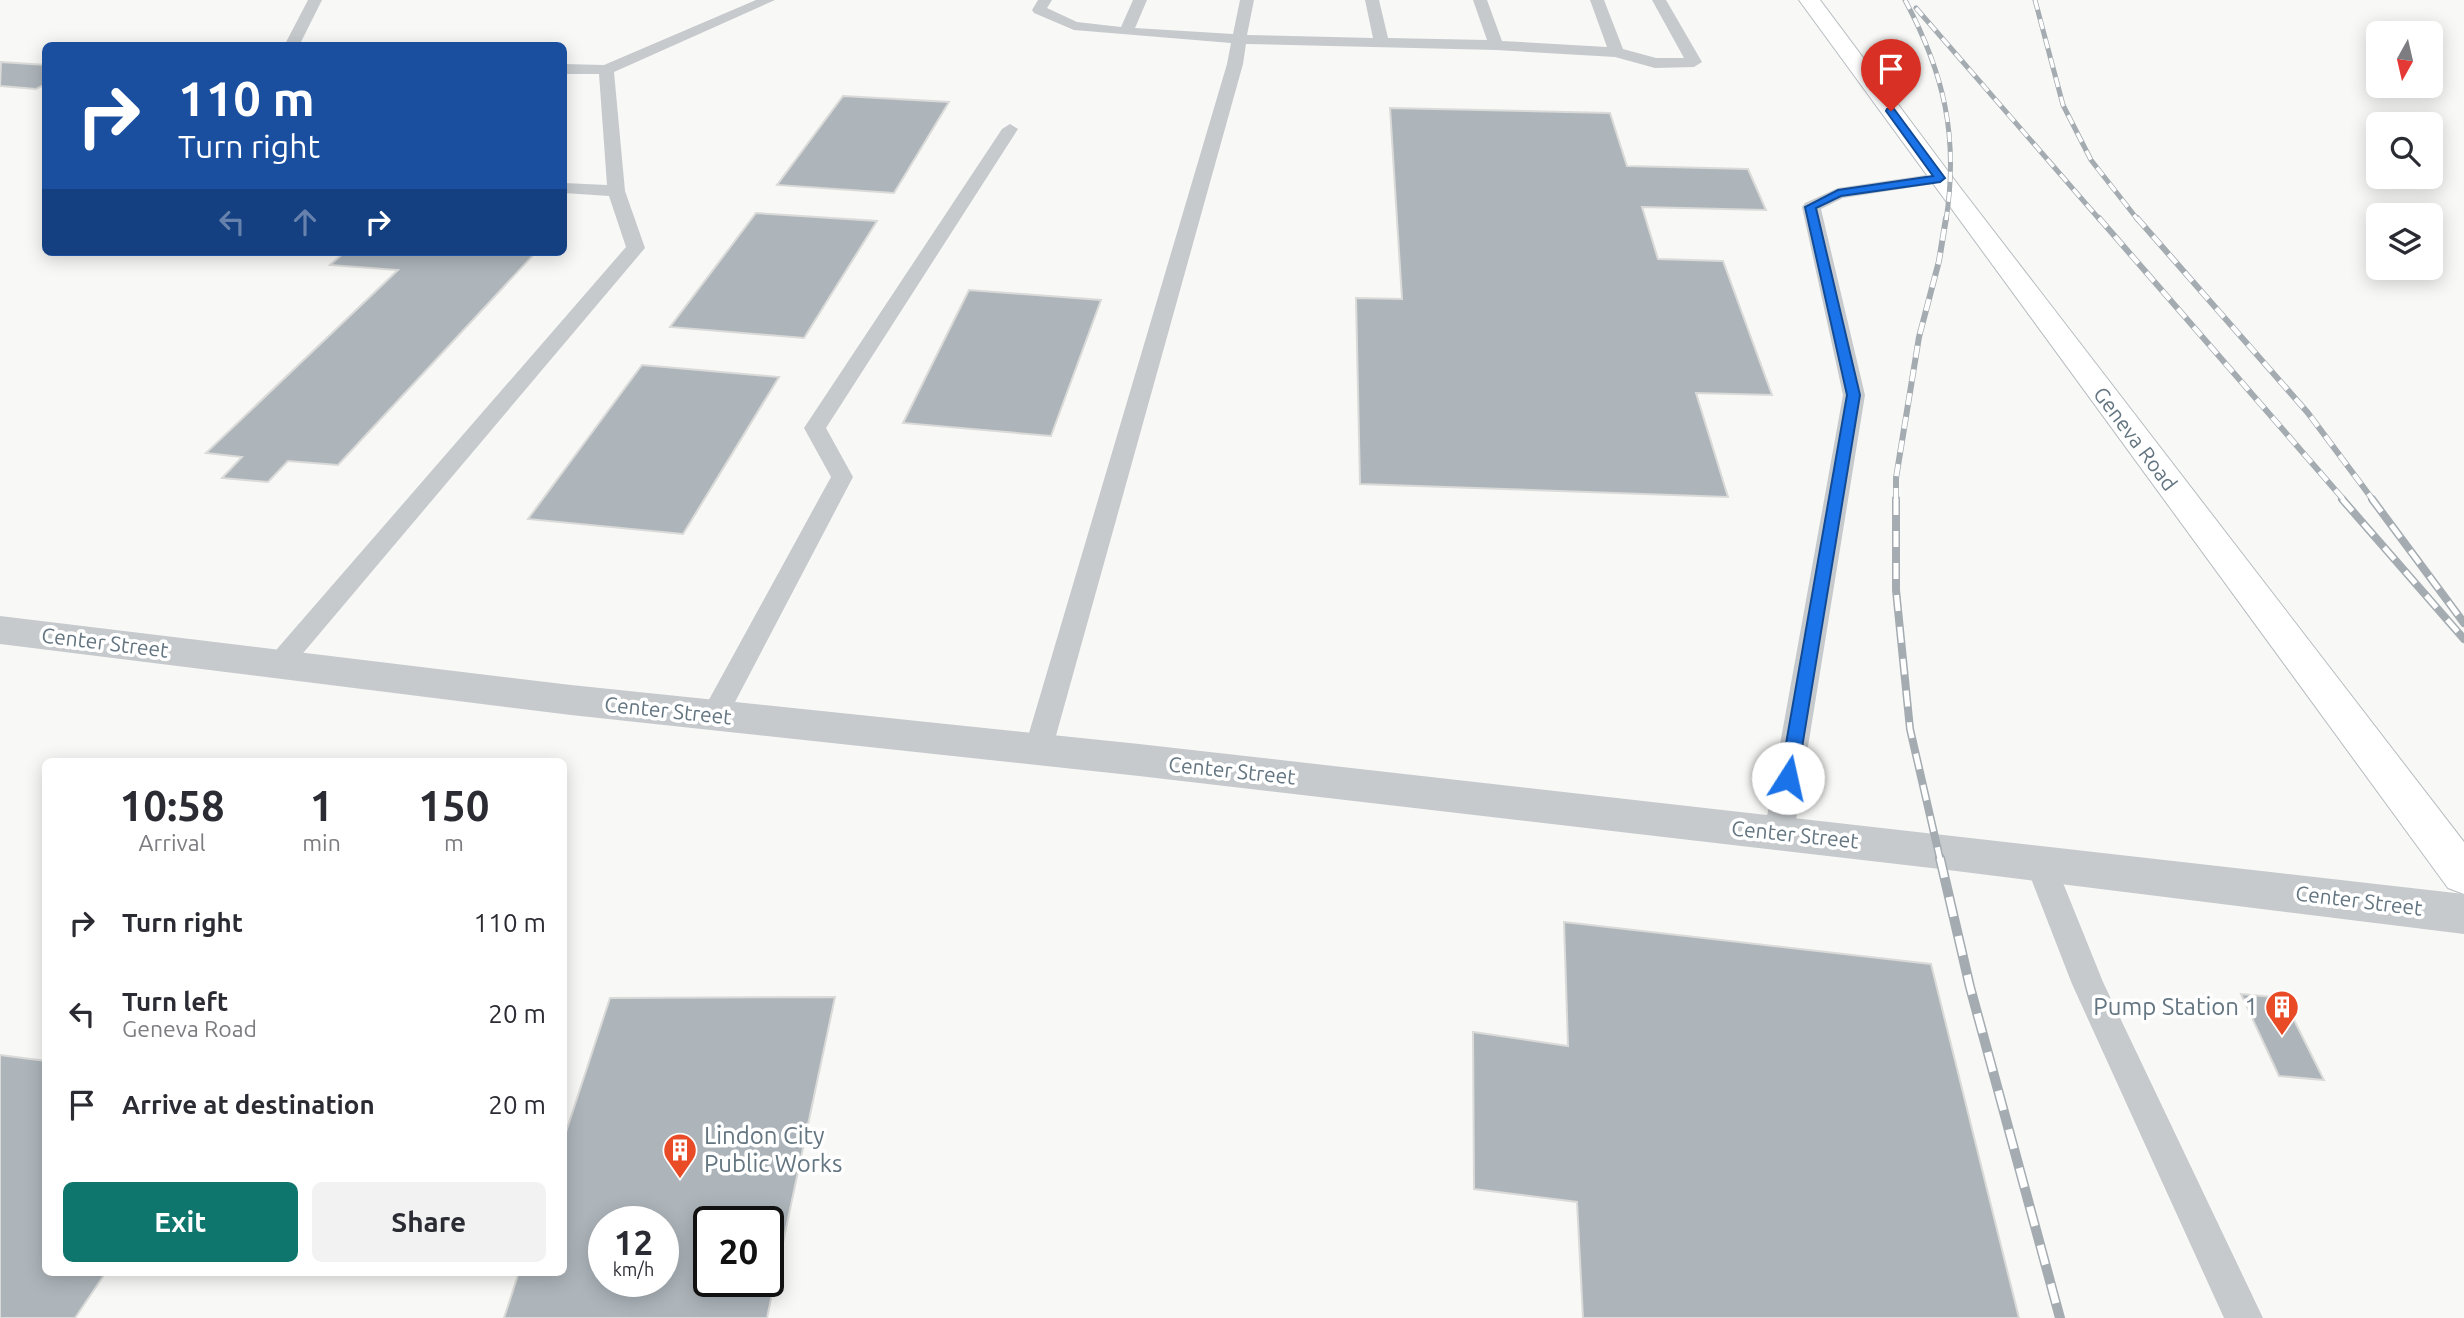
<!DOCTYPE html>
<style>
:root{--surface:#fff;--page:#f2f2f3;--text:#2b2b33;--muted:#7c7c81;--accent:#0f766e}
body{margin:0;font-family:Ubuntu,sans-serif;background:var(--page);color:var(--text);height:100vh;display:flex;flex-direction:column;font-size:26px;white-space:nowrap}
*{box-sizing:border-box;margin:0}
p{font-size:23px;color:var(--muted)}
.icon{flex:none;width:38px;height:38px;fill:none;stroke:currentColor;stroke-width:2;stroke-linecap:round;stroke-linejoin:round}
.map{position:relative;flex:1;overflow:hidden}
.sheet{position:absolute;left:42px;top:758px;width:525px;height:518px;display:flex;flex-direction:column;background:var(--surface);border-radius:10px;box-shadow:0 4px 18px #0003}
.sheet>*{flex:none}
.banner{position:absolute;left:42px;top:42px;width:525px;height:214px;border-radius:10px;box-shadow:0 4px 18px #0003;background:#1a4fa0;color:#fff;overflow:hidden}
.needle{width:46px;rotate:188deg}
.buttons{position:absolute;left:2366px;top:21px;display:grid;gap:14px}
.buttons a{display:grid;place-items:center;width:77px;height:77px;border-radius:10px;background:var(--surface);box-shadow:0 4px 18px #0003;font-size:35px}
.speed{position:absolute;left:588px;top:1206px;display:flex;gap:14px;font-size:35px;font-weight:700;text-align:center}
.speed>*{display:grid;place-content:center;width:91px;height:91px;border-radius:50%;background:var(--surface);box-shadow:0 4px 18px #0003;line-height:1}
.speed small{font-size:18px;font-weight:400}
.speed .limit{border:4px solid #111;border-radius:10px;background:#fff;color:#111}
.pin{position:absolute;display:grid;place-items:center;width:60px;height:60px;color:#fff;margin:-72px -30px;border-radius:50% 50% 50% 0;rotate:-45deg;box-shadow:0 0 7px #0007}
.pin .icon{rotate:45deg}
.me{position:absolute;width:77px;margin:-38px;rotate:10deg;stroke-linejoin:round;filter:drop-shadow(0 0 5px #0008)}
.turn{display:flex;align-items:center;gap:24px;height:147px;padding:0 21px;font-size:32px}
.turn .icon{width:91px;height:91px;stroke-width:2.5}
.turn b{display:block;font-size:49px;line-height:60px}
.lanes{display:flex;align-items:center;height:66px;padding:0 21px;background:#0003;justify-content:center;gap:35px;direction:ltr}
.lanes .off{opacity:.35}
.eta{display:flex;justify-content:space-evenly;align-items:center;height:119px;text-align:center}
.eta b{font-size:42px;font-weight:700;line-height:49px}
.primary-button{display:flex;gap:14px;margin-top:auto;padding:14px 21px}
.primary-button a{flex:1;height:80px;border-radius:10px;background:var(--accent);color:#fff;font-size:28px;font-weight:700;line-height:80px;text-align:center}
.primary-button a+a{background:var(--page);color:var(--text)}
ul{padding:0;list-style:none}
li{display:flex;align-items:center;gap:21px;height:91px;padding:0 21px}
li div{flex:1}
li b{display:block;font-size:26px}
li em{font-style:normal}
.map>svg:first-child{display:block}
.building{fill:#adb5bb;stroke:#dadad8;stroke-width:2;fill-rule:evenodd}
.lines{fill:none;stroke-linecap:round;stroke-linejoin:round}
.secondary-casing{stroke:#b6bcc0;stroke-width:2}
.service{fill:#c6cacd;fill-rule:evenodd}
.minor{fill:#c6cacd;fill-rule:evenodd}
.secondary{fill:#fff;fill-rule:evenodd}
.rail-far3-casing{stroke:#a4acb1;stroke-width:5}
.rail-far2-casing{stroke:#a4acb1;stroke-width:6}
.rail-far1-casing{stroke:#a4acb1;stroke-width:8}
.rail-casing{stroke:#a4acb1;stroke-width:10}
.rail-far3{stroke:#fff;stroke-width:3.5;stroke-dasharray:10;stroke-linecap:butt}
.rail-far2{stroke:#fff;stroke-width:4.5;stroke-dasharray:12;stroke-linecap:butt}
.rail-far1{stroke:#fff;stroke-width:5;stroke-dasharray:16;stroke-linecap:butt}
.rail{stroke:#fff;stroke-width:7;stroke-dasharray:20;stroke-linecap:butt}
.route{fill:#1a73e8;stroke:#114b97;stroke-width:2}
.labels{text-anchor:middle;stroke-width:7;stroke-linejoin:round;paint-order:stroke}
.street-label{font-size:21px;fill:#637581;stroke:#fff}
.near-poi-label{font-size:24px;fill:#637581;stroke:#fff;text-anchor:end}
</style>
<div class="map">
<svg width="2464" height="1318" viewBox="0 0 2464 1318">
<rect width="100%" height="100%" fill="#f8f8f6"/>
<path class="building" d="M1 62 46 65V84L36 89 0 86Z
M843 96 949 102 894 193 777 185Z
M1390 108 1610 113 1627 166 1748 169 1766 210 1642 207 1658 259 1723 261 1772 395 1696 393 1728 497 1360 484 1356 298 1402 299Z
M756 213 877 221 804 338 670 327Z
M345 252H536L338 465 288 461 268 482 222 478 242 457 206 453 398 270 330 265Z
M969 290 1101 300 1051 436 903 423Z
M642 365 779 377 683 534 528 519Z
M1564 922 1931 964 2019 1318H1583L1577 1202 1474 1189 1473 1032 1568 1046Z
M2241 994 2283 998 2324 1080 2279 1076Z
M835 997 767 1318H504L519 1272H564V1138L610 998ZM604 1222H663V1281H604ZM709 1222H768V1281H709Z
M0 1055 46 1061V1272H106L75 1318H0Z"/>
<g class="lines">
<g class="secondary-casing">
<path id="secondary" d="M1799 0H1820L1959 186 2464 842V894L2448 888Z"/>
</g>
<path class="service" d="M308 0H322L299 46H284Z
M756 0H775L614 72 625 191 645 248 288 671 279 674 270 671 266 664 270 657 626 247 609 196 564 193V183L607 185 599 74H564V64L604 65Z
M1038 0H1052L1047 8 1077 22 1121 27 1133 0H1147L1135 28 1233 34 1240 0H1254L1247 35 1373 38 1365 0H1379L1388 38 1487 40 1473 0H1487L1502 41 1607 47 1590 0H1604L1623 49 1656 58H1684L1652 0H1666L1702 62 1694 67 1655 68 1615 57 1496 50 1246 44 1243 64 1052 750 1048 758 1038 761 1028 758 1024 750 1227 64 1231 43 1074 30 1034 13 1032 10Z
M1010 124 1018 129 826 428 853 477 724 723 714 726 704 723 700 716 831 477 804 428 1002 129Z
M1940 173 1949 178 1946 182 1843 198 1821 209 1865 395 1794 833 1789 842 1779 845 1769 842 1764 833 1843 395 1802 207 1805 203 1838 188Z
M2040 850 2051 854 2055 863 2103 982 2263 1318H2224L2072 984 2025 863 2029 854Z"/>
<path class="minor" d="M0 616 571 685 1139 744 2464 894V934L1940 869 1139 776 571 715 0 644Z"/>
<use href="#secondary" class="secondary"/>
<g class="rail-far3-casing">
<path id="rail-far3" d="M1905 0C1944 73 1959 137 1946 220
M2035 0 2063 105 2091 160 2138 220
M1916 8 2100 220"/>
</g>
<g class="rail-far2-casing">
<path id="rail-far2" d="M2099 218 2344 500
M2137 218 2308 413 2373 500
M1896 500V478L1919 337 1939 261 1946 218"/>
</g>
<g class="rail-far1-casing">
<path id="rail-far1" d="M1896 499V590L1910 729 1940 859
M2342 499 2464 639
M2372 499 2464 623"/>
</g>
<g class="rail-casing">
<path id="rail" d="M1940 858 1970 987 2060 1318"/>
</g>
<use href="#rail-far3" class="rail-far3"/>
<use href="#rail-far2" class="rail-far2"/>
<use href="#rail-far1" class="rail-far1"/>
<use href="#rail" class="rail"/>
</g>
<path class="route" d="M1887 109H1894L1945 178 1940 182 1841 196 1816 208 1860 395 1797 778 1794 783H1782L1780 778 1847 395 1805 207 1838 190 1933 176 1886 111Z"/>
<defs>
<g id="building-pin" transform="scale(1.75)"><path d="M0 17L-7.5 6A9.5 9.5 0 1 1 7.5 6Z" fill="#e84b26" stroke="#fff"/><path d="M-4-6H4V6H1V3H-1V6H-4ZM-2.5-4.3h1.7v1.8h-1.7ZM.8-4.3h1.7v1.8H.8ZM-2.5-1h1.7V.8h-1.7ZM.8-1h1.7V.8H.8Z" fill="#fff"/></g>
</defs>
<g fill-rule="evenodd">
<use href="#building-pin" x="2282" y="1007"/>
<use href="#building-pin" x="680" y="1150"/>
</g>
<g class="labels">
<g class="street-label">
<text transform="translate(2135 439) rotate(53)" y="7">Geneva Road</text>
<text transform="translate(105 643) rotate(7)" y="7">Center Street</text>
<text transform="translate(668 711) rotate(6)" y="7">Center Street</text>
<text transform="translate(1232 771) rotate(6)" y="7">Center Street</text>
<text transform="translate(1795 835) rotate(6)" y="7">Center Street</text>
<text transform="translate(2359 901) rotate(7)" y="7">Center Street</text>
</g>
<g class="near-poi-label">
<text x="2258" y="1015">Pump Station 1</text>
<text x="704" y="1144" text-anchor="start">Lindon City<tspan x="704" dy="28">Public Works</tspan></text>
</g>
</g>
</svg>
<div class="buttons">
<a><svg class="needle" viewBox="-14 -14 28 28"><path d="M0-13l5 13h-10z" fill="#e53935"/><path d="M0 13l5-13h-10z" fill="#7c7c81"/></svg></a>
<a><svg class="icon" aria-label="search" viewBox="0 0 24 24"><circle cx="10" cy="10" r="6"/><path d="M15 15l6 6"/></svg></a>
<a><svg class="icon" aria-label="layers" viewBox="0 0 24 24"><path d="M12 4l9 5-9 5-9-5zM3 14l9 5 9-5"/></svg></a>
</div>
<div class="speed"><div>12<small>km/h</small></div><div class="limit">20</div></div>
<div class="pin" style="left:1891px;top:111px;background:#d93025"><svg class="icon" aria-label="arrive" viewBox="0 0 24 24"><path d="M6 21V4h12l-3 4 3 4H6"/></svg></div>
<svg class="me" style="left:1788px;top:778px" viewBox="-20 -20 40 40"><circle r="19" fill="#fff"/><path d="M0-13L10 11 0 6-10 11z" fill="#1a73e8"/></svg>
<div class="banner">
<div class="turn"><svg class="icon" aria-label="right" viewBox="0 0 24 24"><path d="M7 20v-9h11M14 6l5 5-5 5"/></svg><div><b>110 m</b>Turn right</div></div>
<div class="lanes"><svg class="icon off" aria-label="left" viewBox="0 0 24 24"><path d="M17 20v-9H6M10 6l-5 5 5 5"/></svg><svg class="icon off" aria-label="ahead" viewBox="0 0 24 24"><path d="M12 20V5M6 11l6-6 6 6"/></svg><svg class="icon" aria-label="right" viewBox="0 0 24 24"><path d="M7 20v-9h11M14 6l5 5-5 5"/></svg></div>
</div>
<section class="sheet">
<div class="eta">
<div><b>10:58</b><p>Arrival</p></div>
<div><b>1</b><p>min</p></div>
<div><b>150</b><p>m</p></div>
</div>
<ul>
<li><svg class="icon" aria-label="right" viewBox="0 0 24 24"><path d="M7 20v-9h11M14 6l5 5-5 5"/></svg><div><b>Turn right</b></div><em>110 m</em></li>
<li><svg class="icon" aria-label="left" viewBox="0 0 24 24"><path d="M17 20v-9H6M10 6l-5 5 5 5"/></svg><div><b>Turn left</b><p>Geneva Road</p></div><em>20 m</em></li>
<li><svg class="icon" aria-label="arrive" viewBox="0 0 24 24"><path d="M6 21V4h12l-3 4 3 4H6"/></svg><div><b>Arrive at destination</b></div><em>20 m</em></li>
</ul>
<div class="primary-button"><a>Exit</a><a>Share</a></div>
</section>
</div>
